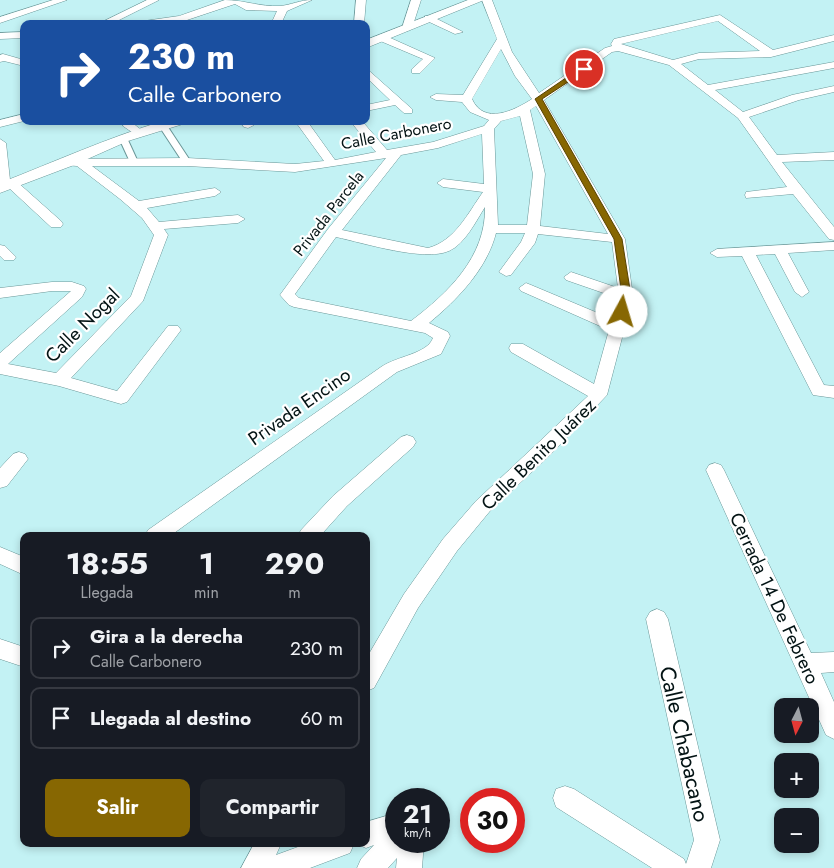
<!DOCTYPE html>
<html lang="es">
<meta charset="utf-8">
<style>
:root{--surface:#171b24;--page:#20242c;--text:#f1f3f6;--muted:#9ea1a6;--line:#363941;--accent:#876702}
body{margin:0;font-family:Jost,sans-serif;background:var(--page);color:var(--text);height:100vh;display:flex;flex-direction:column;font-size:19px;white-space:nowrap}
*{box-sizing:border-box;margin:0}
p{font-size:16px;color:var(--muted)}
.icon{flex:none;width:28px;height:28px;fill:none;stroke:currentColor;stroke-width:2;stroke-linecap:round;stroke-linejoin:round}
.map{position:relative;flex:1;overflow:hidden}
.drawer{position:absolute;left:20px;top:532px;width:350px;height:315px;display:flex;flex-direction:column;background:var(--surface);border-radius:10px;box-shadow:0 2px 8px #0003}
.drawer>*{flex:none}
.banner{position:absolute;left:20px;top:20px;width:350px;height:105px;border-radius:10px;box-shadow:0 2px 8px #0003;background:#1a4fa0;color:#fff;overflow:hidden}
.needle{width:32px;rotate:186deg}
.fabs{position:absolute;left:774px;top:698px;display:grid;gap:10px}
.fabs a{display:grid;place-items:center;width:45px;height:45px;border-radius:10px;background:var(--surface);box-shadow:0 2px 8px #0003;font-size:25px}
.speed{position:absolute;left:385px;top:788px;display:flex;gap:10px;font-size:25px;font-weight:700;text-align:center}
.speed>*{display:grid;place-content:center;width:65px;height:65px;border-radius:50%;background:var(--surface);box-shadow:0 2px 8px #0003;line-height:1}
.speed small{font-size:12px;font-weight:400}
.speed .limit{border:8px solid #d22;background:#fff;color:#111}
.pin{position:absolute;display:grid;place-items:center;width:42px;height:42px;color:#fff;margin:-21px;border:2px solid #fff;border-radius:50%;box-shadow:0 1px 5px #0007}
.me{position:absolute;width:55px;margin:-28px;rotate:6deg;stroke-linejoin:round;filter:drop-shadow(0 0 4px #0008)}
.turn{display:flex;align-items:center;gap:18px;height:105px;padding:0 25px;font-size:22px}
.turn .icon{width:65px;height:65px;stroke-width:2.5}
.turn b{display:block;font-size:35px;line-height:42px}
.eta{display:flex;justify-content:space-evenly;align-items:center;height:85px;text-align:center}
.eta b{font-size:30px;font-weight:700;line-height:35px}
.cta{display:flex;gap:10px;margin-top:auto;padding:10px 25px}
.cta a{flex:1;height:58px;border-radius:10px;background:var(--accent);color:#fff;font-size:20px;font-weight:700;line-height:58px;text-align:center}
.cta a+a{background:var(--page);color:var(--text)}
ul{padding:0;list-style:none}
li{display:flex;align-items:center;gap:15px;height:62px;margin:0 10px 8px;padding:0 15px;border:2px solid var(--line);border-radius:10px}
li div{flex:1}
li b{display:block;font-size:19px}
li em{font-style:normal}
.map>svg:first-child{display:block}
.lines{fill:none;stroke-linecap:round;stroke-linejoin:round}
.pedestrian-casing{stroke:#6a9798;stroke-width:2}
.minor-casing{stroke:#6a9798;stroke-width:1}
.tertiary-casing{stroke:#6a9798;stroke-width:1}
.pedestrian{fill:#fff;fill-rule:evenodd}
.minor{fill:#fff;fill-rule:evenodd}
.tertiary{fill:#fff;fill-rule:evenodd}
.route{fill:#876702;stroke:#584301}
.labels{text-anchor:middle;stroke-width:4.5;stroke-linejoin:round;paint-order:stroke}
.far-street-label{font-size:16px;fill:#031314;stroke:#fff}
.street-label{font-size:19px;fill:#031314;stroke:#fff}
.near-street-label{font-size:22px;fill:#031314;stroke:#fff}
</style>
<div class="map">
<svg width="834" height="868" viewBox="0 0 834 868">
<rect width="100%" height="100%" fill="#c3f2f4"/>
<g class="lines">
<g class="pedestrian-casing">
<path id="pedestrian" d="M160 124H166L191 162 190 164H184L159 126Z
M123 135 127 138 138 162 137 164 130 162 119 138Z"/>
</g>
<g class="minor-casing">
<path id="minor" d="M53 0H67L0 23V17Z
M147 0H159L111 24H98Z
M225 0C244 0 260 7 280 6 291 5 300 0 312 0L287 11 281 24H271L277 11 246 10 235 4 181 22 139 24 144 21 179 16Z
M356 0H366L364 24H354Z
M411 0H421L412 28 407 31 402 28Z
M482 0H492L512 52 539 93 605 48 612 46 611 44 614 39 720 15 773 50 834 35V41L771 57 699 59 681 64 708 85 834 62V68L715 90 743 112 792 95 834 86V92L799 100 749 117 777 155 834 152V160L782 162 834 227V240L829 239 793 194 746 198 745 195 746 192 787 187 738 118 669 65 618 51 612 52 544 100 625 239 633 296 607 395 552 453 490 511 457 551 418 608 374 688 366 691V659L404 594 443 539 476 501 588 396 511 352 509 348 511 344H523L594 384 609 330 521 291 519 288 526 283 531 285 612 319 618 298 566 280 564 277 571 272 618 288 612 242 538 234 535 243 511 275 506 276 499 272 521 242 525 233H496C487 269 457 300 429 323L448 332 450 336 441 354 397 372 170 536H145L148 530 381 367C397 356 427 354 433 338L425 333 294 307 289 305 280 295 328 229 386 158 295 172 187 166H92L139 201 215 188 221 192 215 196 147 208 159 222 238 215 245 219 238 223 164 229 168 235 143 301 71 378 117 391 168 326H178L181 330 127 402 121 404 59 386 0 374V353L71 291H52L0 298V288L52 282H72L84 286 86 289 82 297 8 364 56 373 131 296 154 235 142 218 120 199 77 166 65 165 63 162 65 159 187 158 295 164 324 161 295 121H307L335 160 376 152 350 121H362L387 150 433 142 484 126 489 120 470 112 462 102 436 100 430 97 436 94 463 95 497 39ZM718 21 760 51 699 53 673 60 621 44ZM501 49 515 76 532 99C515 110 484 126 472 99ZM536 106 608 234 540 226 545 174 530 110ZM520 116 533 174 527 225H498L494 129 501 121ZM482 134 484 184 443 179 437 183 443 187 483 192C468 213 455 241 428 248L342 230 401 155 438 148ZM485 207C486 257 448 293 411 321L299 298 295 294 336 237C364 243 424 262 449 251 465 244 476 221 485 207Z
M425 16H431L463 32 455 34 425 20Z
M24 32V38L0 39V33Z
M378 36H386L435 58 420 73H412V69L423 59 378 40Z
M3 54 24 60V66L4 61 0 62V55Z
M366 68 412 109V113H404L395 105 366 111V105L390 100 366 77Z
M24 114V121L0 127V120Z
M125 121H137L135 125 145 133 139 137 123 126Z
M239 121H251L254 125 248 128 244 127Z
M0 139 6 143 10 180H15L61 221 63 224 61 227H51L9 188 0 189Z
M834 242V250L788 253 809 292 802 297 795 292 775 254 756 255 824 385 834 386V398L813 395 742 256 717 257 710 253 717 249Z
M0 245 5 246 16 257 14 260H4L0 256Z
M407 435 413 437 416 442 413 447 347 506 320 536H298L301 530 333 496 401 437Z
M19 452 25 454 28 459 7 486 0 488V468L13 454Z
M715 463 721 465 724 470 811 653 834 652V672L821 673 834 702V739L826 735 706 470 709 465Z
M0 547 24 557V575L0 564Z
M657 609 664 612 668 619 720 840 711 868H652L556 807 553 798 556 789 565 786 574 789 684 859 686 864 694 840 646 619 650 612Z
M0 639 24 647V667L0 659Z
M386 816 396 818V841H424L422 868H396L397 858 388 868H357L361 859 374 845 366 848 357 844H366V822Z
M254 844H281L276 855 306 844H354L350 853 310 868H241Z"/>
</g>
<g class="tertiary-casing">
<path id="tertiary" d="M468 0H484L366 48V40Z
M163 121H185L183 124 128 141 74 165 0 193V183C54 162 107 138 163 121Z"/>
</g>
<use href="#pedestrian" class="pedestrian"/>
<use href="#minor" class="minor"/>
<use href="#tertiary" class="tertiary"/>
</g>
<path class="route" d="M582 67 588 69 542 99 622 239 631 296 627 312 622 315 617 312 622 296 614 239 535 99Z"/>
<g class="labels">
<g class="far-street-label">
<text transform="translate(396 133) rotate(-11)" y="6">Calle Carbonero</text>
<text transform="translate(328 213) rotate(-52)" y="6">Privada Parcela</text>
</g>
<g class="street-label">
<text transform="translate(82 325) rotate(-45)" y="7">Calle Nogal</text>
<text transform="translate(299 406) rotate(-35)" y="7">Privada Encino</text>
<text transform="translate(538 454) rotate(-44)" y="7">Calle Benito Juárez</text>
<text transform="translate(775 598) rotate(65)" y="7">Cerrada 14 De Febrero</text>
</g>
<g class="near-street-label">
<text transform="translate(685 744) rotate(77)" y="8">Calle Chabacano</text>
</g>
</g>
</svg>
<div class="fabs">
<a><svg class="needle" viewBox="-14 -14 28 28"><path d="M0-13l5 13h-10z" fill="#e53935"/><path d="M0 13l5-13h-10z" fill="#9ea1a6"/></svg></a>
<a>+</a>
<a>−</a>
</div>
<div class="speed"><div>21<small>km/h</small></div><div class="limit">30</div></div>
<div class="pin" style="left:584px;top:69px;background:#d93025"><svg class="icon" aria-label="arrive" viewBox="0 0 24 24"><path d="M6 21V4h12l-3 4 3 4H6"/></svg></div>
<svg class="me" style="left:622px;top:312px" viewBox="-20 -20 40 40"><circle r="19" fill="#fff"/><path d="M0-13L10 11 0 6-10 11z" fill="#876702"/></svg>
<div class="banner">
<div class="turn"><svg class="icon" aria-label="right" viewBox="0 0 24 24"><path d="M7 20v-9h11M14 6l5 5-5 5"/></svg><div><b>230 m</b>Calle Carbonero</div></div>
</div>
<section class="drawer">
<div class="eta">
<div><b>18:55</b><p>Llegada</p></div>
<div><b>1</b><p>min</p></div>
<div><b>290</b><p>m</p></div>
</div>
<ul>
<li><svg class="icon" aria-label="right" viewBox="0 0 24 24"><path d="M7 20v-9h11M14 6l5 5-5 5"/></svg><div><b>Gira a la derecha</b><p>Calle Carbonero</p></div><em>230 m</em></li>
<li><svg class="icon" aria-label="arrive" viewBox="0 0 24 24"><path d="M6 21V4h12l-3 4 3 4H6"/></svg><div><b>Llegada al destino</b></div><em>60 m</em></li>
</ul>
<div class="cta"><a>Salir</a><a>Compartir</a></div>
</section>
</div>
